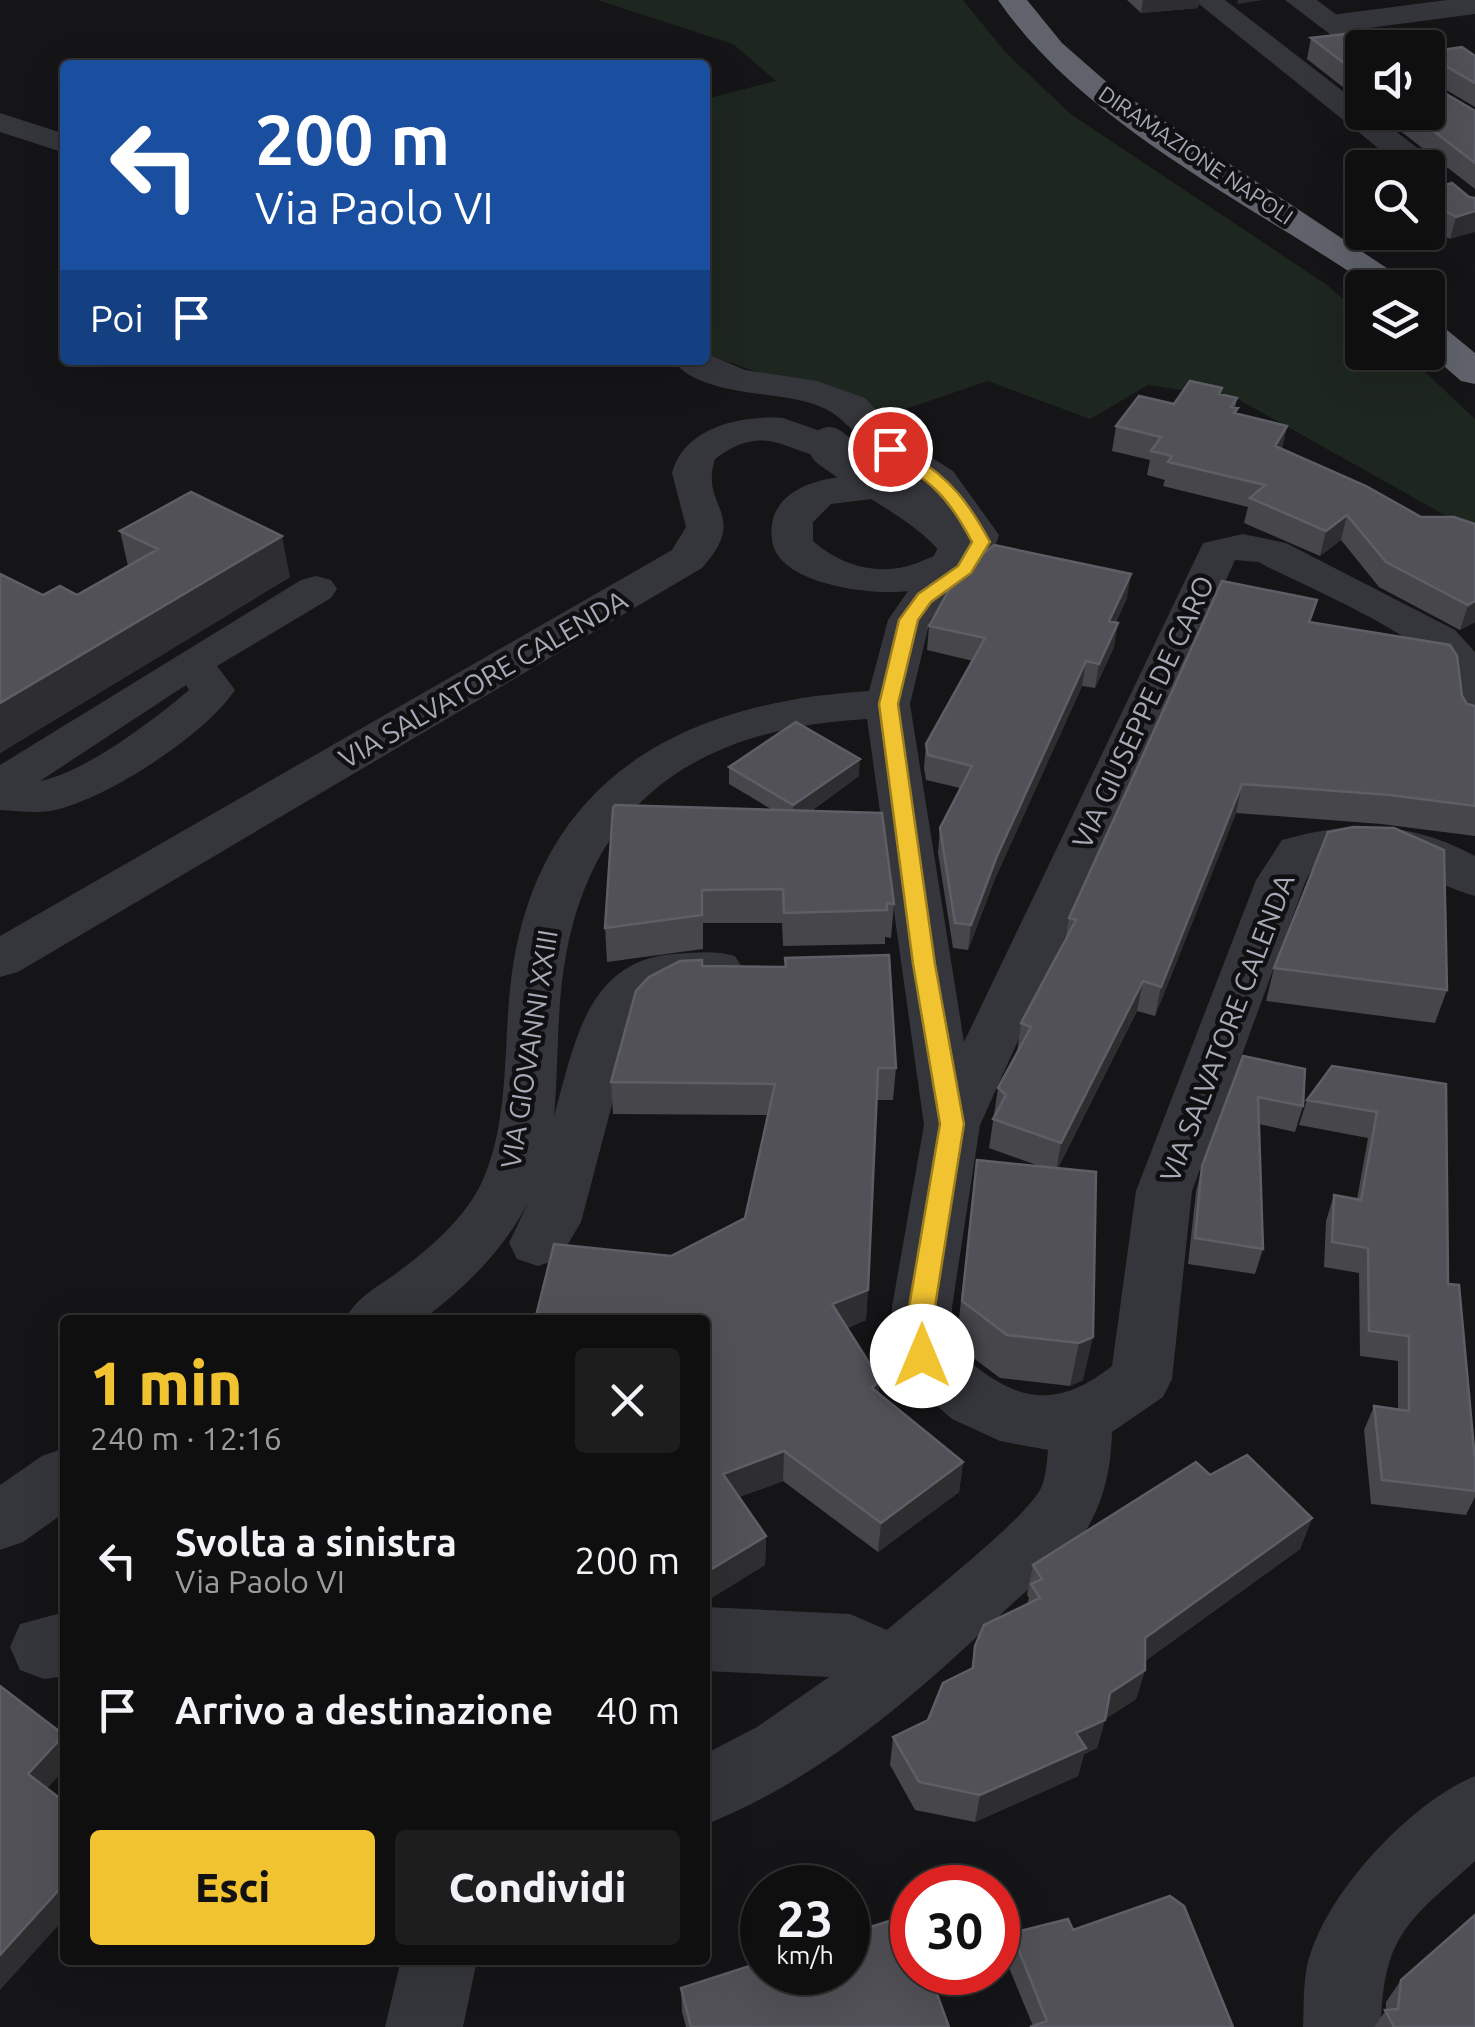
<!DOCTYPE html>
<html lang="it">
<meta charset="utf-8">
<style>
:root{--surface:#100f10;--page:#1e1d1e;--text:#f1f3f6;--muted:#9c9c9f;--line:#302f30;--accent:#f2c330}
body{margin:0;font-family:Ubuntu,sans-serif;background:var(--page);color:var(--text);height:100vh;display:flex;flex-direction:column;font-size:38px;white-space:nowrap}
*{box-sizing:border-box;margin:0}
p{font-size:32px;color:var(--muted)}
.icon{flex:none;width:55px;height:55px;fill:none;stroke:currentColor;stroke-width:2;stroke-linecap:round;stroke-linejoin:round}
.map{position:relative;flex:1;overflow:hidden}
.drawer{position:absolute;left:60px;top:1315px;width:650px;height:650px;display:flex;flex-direction:column;background:var(--surface);border-radius:10px;box-shadow:0 10px 40px #0002,0 0 0 2px var(--line)}
.drawer>*{flex:none}
.guide{position:absolute;left:60px;top:60px;width:650px;height:305px;border-radius:10px;box-shadow:0 10px 40px #0002,0 0 0 2px var(--line);background:#1a4fa0;color:#fff;overflow:hidden}
.fabs{position:absolute;left:1345px;top:30px;display:grid;gap:20px}
.fabs a{display:grid;place-items:center;width:100px;height:100px;border-radius:10px;background:var(--surface);box-shadow:0 10px 40px #0002,0 0 0 2px var(--line);font-size:50px}
.speed{position:absolute;left:740px;top:1865px;display:flex;gap:20px;font-size:50px;font-weight:700;text-align:center}
.speed>*{display:grid;place-content:center;width:130px;height:130px;border-radius:50%;background:var(--surface);box-shadow:0 10px 40px #0002,0 0 0 2px var(--line);line-height:1}
.speed small{font-size:25px;font-weight:400}
.speed .limit{border:15px solid #d22;background:#fff;color:#111}
.pin{position:absolute;display:grid;place-items:center;width:85px;height:85px;color:#fff;margin:-42px;border:5px solid #fff;border-radius:50%;box-shadow:0 2px 10px #0007}
.me{position:absolute;width:110px;margin:-55px;rotate:0deg;stroke-linejoin:round;filter:drop-shadow(0 0 8px #0008)}
.turn{display:flex;align-items:center;gap:35px;height:210px;padding:0 30px;font-size:45px}
.turn .icon{width:130px;height:130px;stroke-width:2.5}
.turn b{display:block;font-size:70px;line-height:85px}
.then{display:flex;align-items:center;height:95px;padding:0 30px;background:#0003;gap:20px;font-size:38px}
.round{display:grid;place-items:center;flex:none;width:105px;height:105px;border-radius:10px;background:var(--page)}
.headline{display:flex;align-items:center;justify-content:space-between;height:170px;padding:0 30px}
h1{font-size:60px;font-weight:800;line-height:75px;color:var(--accent)}
.cta{display:flex;gap:20px;margin-top:auto;padding:20px 30px}
.cta a{flex:1;height:115px;border-radius:10px;background:var(--accent);color:#111;font-size:40px;font-weight:800;line-height:115px;text-align:center}
.cta a+a{background:var(--page);color:var(--text)}
ul{padding:0;list-style:none}
li{display:flex;align-items:center;gap:30px;height:150px;padding:0 30px}
li div{flex:1}
li b{display:block;font-size:38px}
li em{font-style:normal}
.map>svg:first-child{display:block}
.green{fill:#1e2620}
.lines{fill:none;stroke-linecap:round;stroke-linejoin:round}
.minor{fill:#35363b;fill-rule:evenodd}
.tertiary{fill:#35363b;fill-rule:evenodd}
.motorway{fill:#61636c;fill-rule:evenodd}
.minor-bridge{stroke:#35363b;stroke-width:40}
.wall{fill:#46464b}
.shaded-wall{fill:#2e2e31}
.building{fill:#515157;stroke:#5e5f66;stroke-width:2.5}
.route{fill:#f2c330;stroke:#9d7f1f;stroke-width:2.5}
.labels{text-anchor:middle;stroke-width:9;stroke-linejoin:round;paint-order:stroke}
.far-street-label{font-size:22px;fill:#a6aab6;stroke:#100f11}
.street-label{font-size:28px;fill:#a6aab6;stroke:#100f11}
</style>
<div class="map">
<svg width="1475" height="2027" viewBox="0 0 1475 2027">
<rect width="100%" height="100%" fill="#151416"/>
<path class="green" d="M597 0H963L1006 53 1072 115 1327 285 1362 316V352L1405 353 1475 419V532L1236 398 1148 385 1090 419 988 381 876 419 857 395 777 379 705 354V99L776 81 733 44Z"/>
<g class="lines">
<path class="minor" d="M1194 0H1225L1362 106V112H1371L1434 161 1439 168 1434 175 1428 176V168H1403Z
M1285 0H1317L1380 48H1362V56L1356 54Z
M0 113 65 134V153L0 132Z
M705 353 745 370 817 381 865 398 905 441 953 471 999 535 988 568 939 607 930 620 910 704 964 1042 1203 543 1243 534 1286 543 1455 630 1475 652V733L1459 729C1448 713 1458 693 1449 677 1428 637 1302 585 1258 562L1235 560 980 1125 952 1307V1346C1007 1397 1049 1416 1112 1366L1136 1191 1256 880 1282 840C1350 820 1412 821 1475 856V896C1411 878 1396 839 1316 862L1306 880 1192 1191 1172 1379 1163 1397 1112 1432C1111 1467 1105 1497 1088 1527 1070 1558 1038 1580 1013 1603 919 1692 826 1776 705 1825V1754L757 1727 829 1677 705 1671V1607L850 1614 887 1630C918 1603 1027 1518 1041 1488 1046 1477 1047 1462 1048 1450L1000 1441 952 1419 900 1374 891 1356 892 1307 924 1125 867 719C709 728 596 791 566 955 556 1008 559 1063 554 1116 574 1046 586 961 673 954 695 953 714 950 735 956L743 969 735 982 665 991 634 1021 581 1222 559 1259 538 1266 517 1259 509 1243 529 1201C503 1251 466 1287 422 1320H345C356 1298 374 1289 394 1275 427 1251 464 1220 482 1182 510 1120 503 1046 511 980 536 779 682 702 869 691L888 620 908 591C874 596 777 585 772 540 763 470 870 470 914 480 901 472 886 465 875 455 853 433 842 412 810 403 773 391 698 396 673 360H705ZM880 498 918 505 934 498 959 535 955 550C941 552 930 558 917 563 880 577 841 566 813 541V522L831 504Z
M783 418 843 439 848 447 843 455C795 467 774 414 715 459 699 509 751 513 702 568L18 972 0 977V936L672 550 686 527 672 473C684 427 741 415 783 418Z
M316 576 331 580 337 589 331 598 217 666 235 690C205 735 108 798 55 810 37 814 18 811 0 810V765L301 580ZM186 685 189 690C154 720 84 773 40 781Z
M65 1448V1512L23 1542 0 1550V1485L42 1456Z
M65 1612V1676L44 1679 20 1670 10 1647 20 1624Z
M1475 1776V1861C1410 1920 1383 1933 1381 2027H1303C1304 2009 1303 1990 1306 1972 1318 1900 1409 1803 1475 1776Z
M401 1960H477L463 2027H385Z"/>
<path class="tertiary" d="M1447 0H1475V14L1331 33 1316 24 1331 15Z"/>
<path class="motorway" d="M998 0H1027L1062 43 1110 85 1417 288H1374C1249 203 1084 125 998 0Z
M1428 322 1441 325 1475 353V384L1461 381 1428 352Z"/>
<path class="minor-bridge" d="M829 447C873 481 929 503 962 547L953 562"/>
</g>
<path class="wall" d="M1127 0H1199L1198 8 1141 13Z
M1311 38 1362 48V102L1307 59Z
M1428 52 1475 56V107L1431 81V85L1475 111V189L1376 112H1428Z
M1428 190 1469 197 1450 239 1428 227Z
M1221 394 1237 398 1235 408H1238L1237 414 1282 449 1421 517 1475 524V622L1460 630 1379 587 1341 540 1320 556 1244 523 1248 507 1163 486 1165 480 1147 475 1150 460 1112 451 1116 426 1174 404Z
M120 531 290 577 0 753V574L43 595H77L128 566Z
M1127 598 1116 622 1114 647 1095 688 1082 686 994 881 968 950 953 948 938 853 940 828 960 788 926 780 924 768 926 744 973 661 927 650 929 626Z
M1311 623 1462 696 1467 704 1475 706V836L1381 824 1236 813 1155 1016 1137 1011 1058 1168 1083 1380 1070 1386 1000 1378 956 1345 977 1160 1042 1167 989 1148 998 1088 1017 1053 1021 1023 1065 940 1069 918Z
M729 767 859 776 811 811 894 904 891 938 885 937V944L783 946 782 923H703V949L607 962 605 928 771 809 729 784Z
M702 966 896 1068 893 1100H877L866 1320 847 1328 879 1393 963 1462 959 1492 878 1552 783 1481 739 1497 766 1536 765 1565 705 1602 671 1256 745 1218 768 1115 613 1114 611 1082Z
M1274 968 1447 990 1435 1023 1266 1001Z
M1243 1056 1303 1106 1295 1132 1259 1124 1263 1249 1255 1274 1188 1264 1196 1192 1202 1166Z
M1446 1084 1448 1284 1475 1460V1497L1466 1515 1371 1504 1364 1430 1374 1406 1398 1409V1361L1360 1356 1359 1273 1324 1267 1326 1221 1334 1195 1357 1199 1368 1138 1299 1125 1307 1100Z
M1210 1475 1312 1518 1300 1549 1145 1661V1670L1136 1699 1105 1719 1097 1748 1084 1754 1078 1776 975 1822 915 1810 890 1765 893 1737 928 1720 971 1669 975 1646 1027 1604 1029 1598 1027 1595 1033 1565Z
M1073 1930 1233 2027 1033 2026 1005 1958 1012 1933Z
M1401 1980 1475 2027H1374L1386 2010V2002Z
M681 1988 949 2027H686L682 2012Z"/>
<path class="shaded-wall" d="M1143 0H1199L1198 8 1141 13Z
M1238 0H1263L1237 4Z
M1475 211V232L1450 239 1456 217Z
M1287 426 1282 450 1275 446Z
M1347 515 1341 540 1320 556 1326 531Z
M282 536 290 577 0 753V703Z
M1131 574 1127 598 1105 645 1109 621Z
M1475 601V622L1460 630 1468 605Z
M1118 623 1114 647 1095 688 1099 664Z
M1086 661 1082 686 994 881 968 950 971 925 997 856Z
M860 759 859 776 793 823V805Z
M1242 784 1236 813 1155 1016 1161 987Z
M1143 981 1137 1011 1056 1172 1061 1143Z
M868 1290 866 1320 830 1334 832 1304Z
M1093 1337 1083 1380 1070 1386 1079 1343Z
M880 1380 877 1410 872 1388Z
M784 1451 783 1481 723 1503V1474Z
M963 1462 959 1492 878 1552 881 1523Z
M1312 1518 1300 1549 1136 1667 1145 1638Z
M766 1536 765 1565 705 1602V1573Z
M1145 1670 1136 1699 1102 1721 1105 1720 1097 1748 1084 1754 1078 1776 975 1822 980 1795 1076 1733 1110 1693Z
M64 1735 65 1769 41 1795 28 1774Z
M65 1883V1918L0 1990V1955Z"/>
<path class="building" d="M1353 33 1370 37 1384 48H1362V77L1311 38Z
M1462 47 1475 56V83L1430 57 1431 85 1475 111V163L1409 112H1428V52Z
M1452 183 1469 197 1475 198V211L1456 217 1428 201V190Z
M1190 381 1222 388 1219 394 1237 398 1231 407 1238 408 1234 413 1287 426 1275 446 1366 486 1421 517H1454L1475 524V601L1468 605 1386 562 1347 515 1326 531 1250 498 1265 485 1168 462 1172 456 1151 451 1161 437 1116 426 1139 396 1174 404Z
M191 492 282 536 0 703V574L43 595 60 586 77 595 158 549 120 531Z
M994 545 1131 574 1109 621 1118 623 1099 664 1086 661 997 856 971 925 955 923 940 828 972 766 928 755 926 744 985 638 929 626 958 574Z
M1222 581 1317 600 1309 622 1450 645 1457 656 1462 696 1467 704 1475 706V806L1390 795 1242 784 1161 987 1143 981 1061 1143 993 1119 1006 1095 998 1088 1031 1027 1021 1023 1076 920 1069 918Z
M796 722 860 759 793 805 729 767Z
M615 805 882 813 894 904 887 903V910L784 913 783 889 702 890V915L605 928 613 808Z
M1353 827 1394 828 1444 850 1447 990 1274 968 1328 832Z
M889 955 896 1068H878L868 1290 832 1304 880 1380 872 1388 963 1462 881 1523 784 1451 723 1474 766 1536 705 1573V1320H535L554 1244 671 1256 745 1218 775 1084 611 1082 636 991 649 977 680 961 702 960V966L786 967 785 958Z
M1243 1056 1305 1069 1303 1106 1258 1097 1263 1249 1195 1238 1202 1166Z
M1332 1066 1446 1084 1448 1284 1459 1285 1475 1460V1491L1382 1480 1374 1406 1409 1411V1336L1369 1331 1368 1248 1332 1242 1334 1195 1361 1200 1377 1112 1307 1100Z
M977 1160 1096 1172 1093 1337 1079 1343 1007 1335 962 1301Z
M1247 1455 1312 1518 1145 1638V1670L1110 1693 1105 1720 1076 1733 1086 1748 980 1795 919 1782 893 1737 928 1720 943 1683 973 1668 975 1646 984 1625 1040 1598 1031 1584 1042 1579 1033 1565 1196 1462 1210 1475Z
M0 1686 64 1735 28 1774 65 1802V1883L0 1955Z
M1170 1896 1184 1906 1233 2027H1030L1047 2021 1012 1933 1068 1919 1073 1930Z
M908 1915 912 1926V1972H929L949 2027H691L681 1988 762 1962V1972H848V1934Z
M1475 1915V2027H1394L1385 2010 1398 2009 1401 1980Z"/>
<path class="route" d="M885 445C896 444 903 449 913 456 951 479 969 503 990 542L971 573 931 602 918 620 898 704 935 964 964 1124 935 1307 931 1364H912L909 1307 940 1124 913 964 879 704 899 620 918 594 958 566 972 542C947 494 930 481 885 453Z"/>
<g class="labels">
<g class="far-street-label">
<text transform="translate(1196 155) rotate(34)" y="8">DIRAMAZIONE NAPOLI</text>
</g>
<g class="street-label">
<text transform="translate(483 679) rotate(-30)" y="10">VIA SALVATORE CALENDA</text>
<text transform="translate(1143 712) rotate(-65)" y="10">VIA GIUSEPPE DE CARO</text>
<text transform="translate(1227 1028) rotate(-69)" y="10">VIA SALVATORE CALENDA</text>
<text transform="translate(529 1049) rotate(-81)" y="10">VIA GIOVANNI XXIII</text>
</g>
</g>
</svg>
<div class="fabs">
<a><svg class="icon" aria-label="sound" viewBox="0 0 24 24"><path d="M4 9h4l5-4v14l-5-4H4zM17 9q2 3 0 6"/></svg></a>
<a><svg class="icon" aria-label="search" viewBox="0 0 24 24"><circle cx="10" cy="10" r="6"/><path d="M15 15l6 6"/></svg></a>
<a><svg class="icon" aria-label="layers" viewBox="0 0 24 24"><path d="M12 4l9 5-9 5-9-5zM3 14l9 5 9-5"/></svg></a>
</div>
<div class="speed"><div>23<small>km/h</small></div><div class="limit">30</div></div>
<div class="pin" style="left:890px;top:449px;background:#d93025"><svg class="icon" aria-label="arrive" viewBox="0 0 24 24"><path d="M6 21V4h12l-3 4 3 4H6"/></svg></div>
<svg class="me" style="left:922px;top:1356px" viewBox="-20 -20 40 40"><circle r="19" fill="#fff"/><path d="M0-13L10 11 0 6-10 11z" fill="#f2c330"/></svg>
<div class="guide">
<div class="turn"><svg class="icon" aria-label="left" viewBox="0 0 24 24"><path d="M17 20v-9H6M10 6l-5 5 5 5"/></svg><div><b>200 m</b>Via Paolo VI</div></div>
<div class="then">Poi<svg class="icon" aria-label="arrive" viewBox="0 0 24 24"><path d="M6 21V4h12l-3 4 3 4H6"/></svg></div>
</div>
<section class="drawer">
<div class="headline"><div><h1>1 min</h1><p>240 m · 12:16</p></div><a class="round"><svg class="icon" aria-label="close" viewBox="0 0 24 24"><path d="M6 6l12 12M18 6L6 18"/></svg></a></div>
<ul>
<li><svg class="icon" aria-label="left" viewBox="0 0 24 24"><path d="M17 20v-9H6M10 6l-5 5 5 5"/></svg><div><b>Svolta a sinistra</b><p>Via Paolo VI</p></div><em>200 m</em></li>
<li><svg class="icon" aria-label="arrive" viewBox="0 0 24 24"><path d="M6 21V4h12l-3 4 3 4H6"/></svg><div><b>Arrivo a destinazione</b></div><em>40 m</em></li>
</ul>
<div class="cta"><a>Esci</a><a>Condividi</a></div>
</section>
</div>
